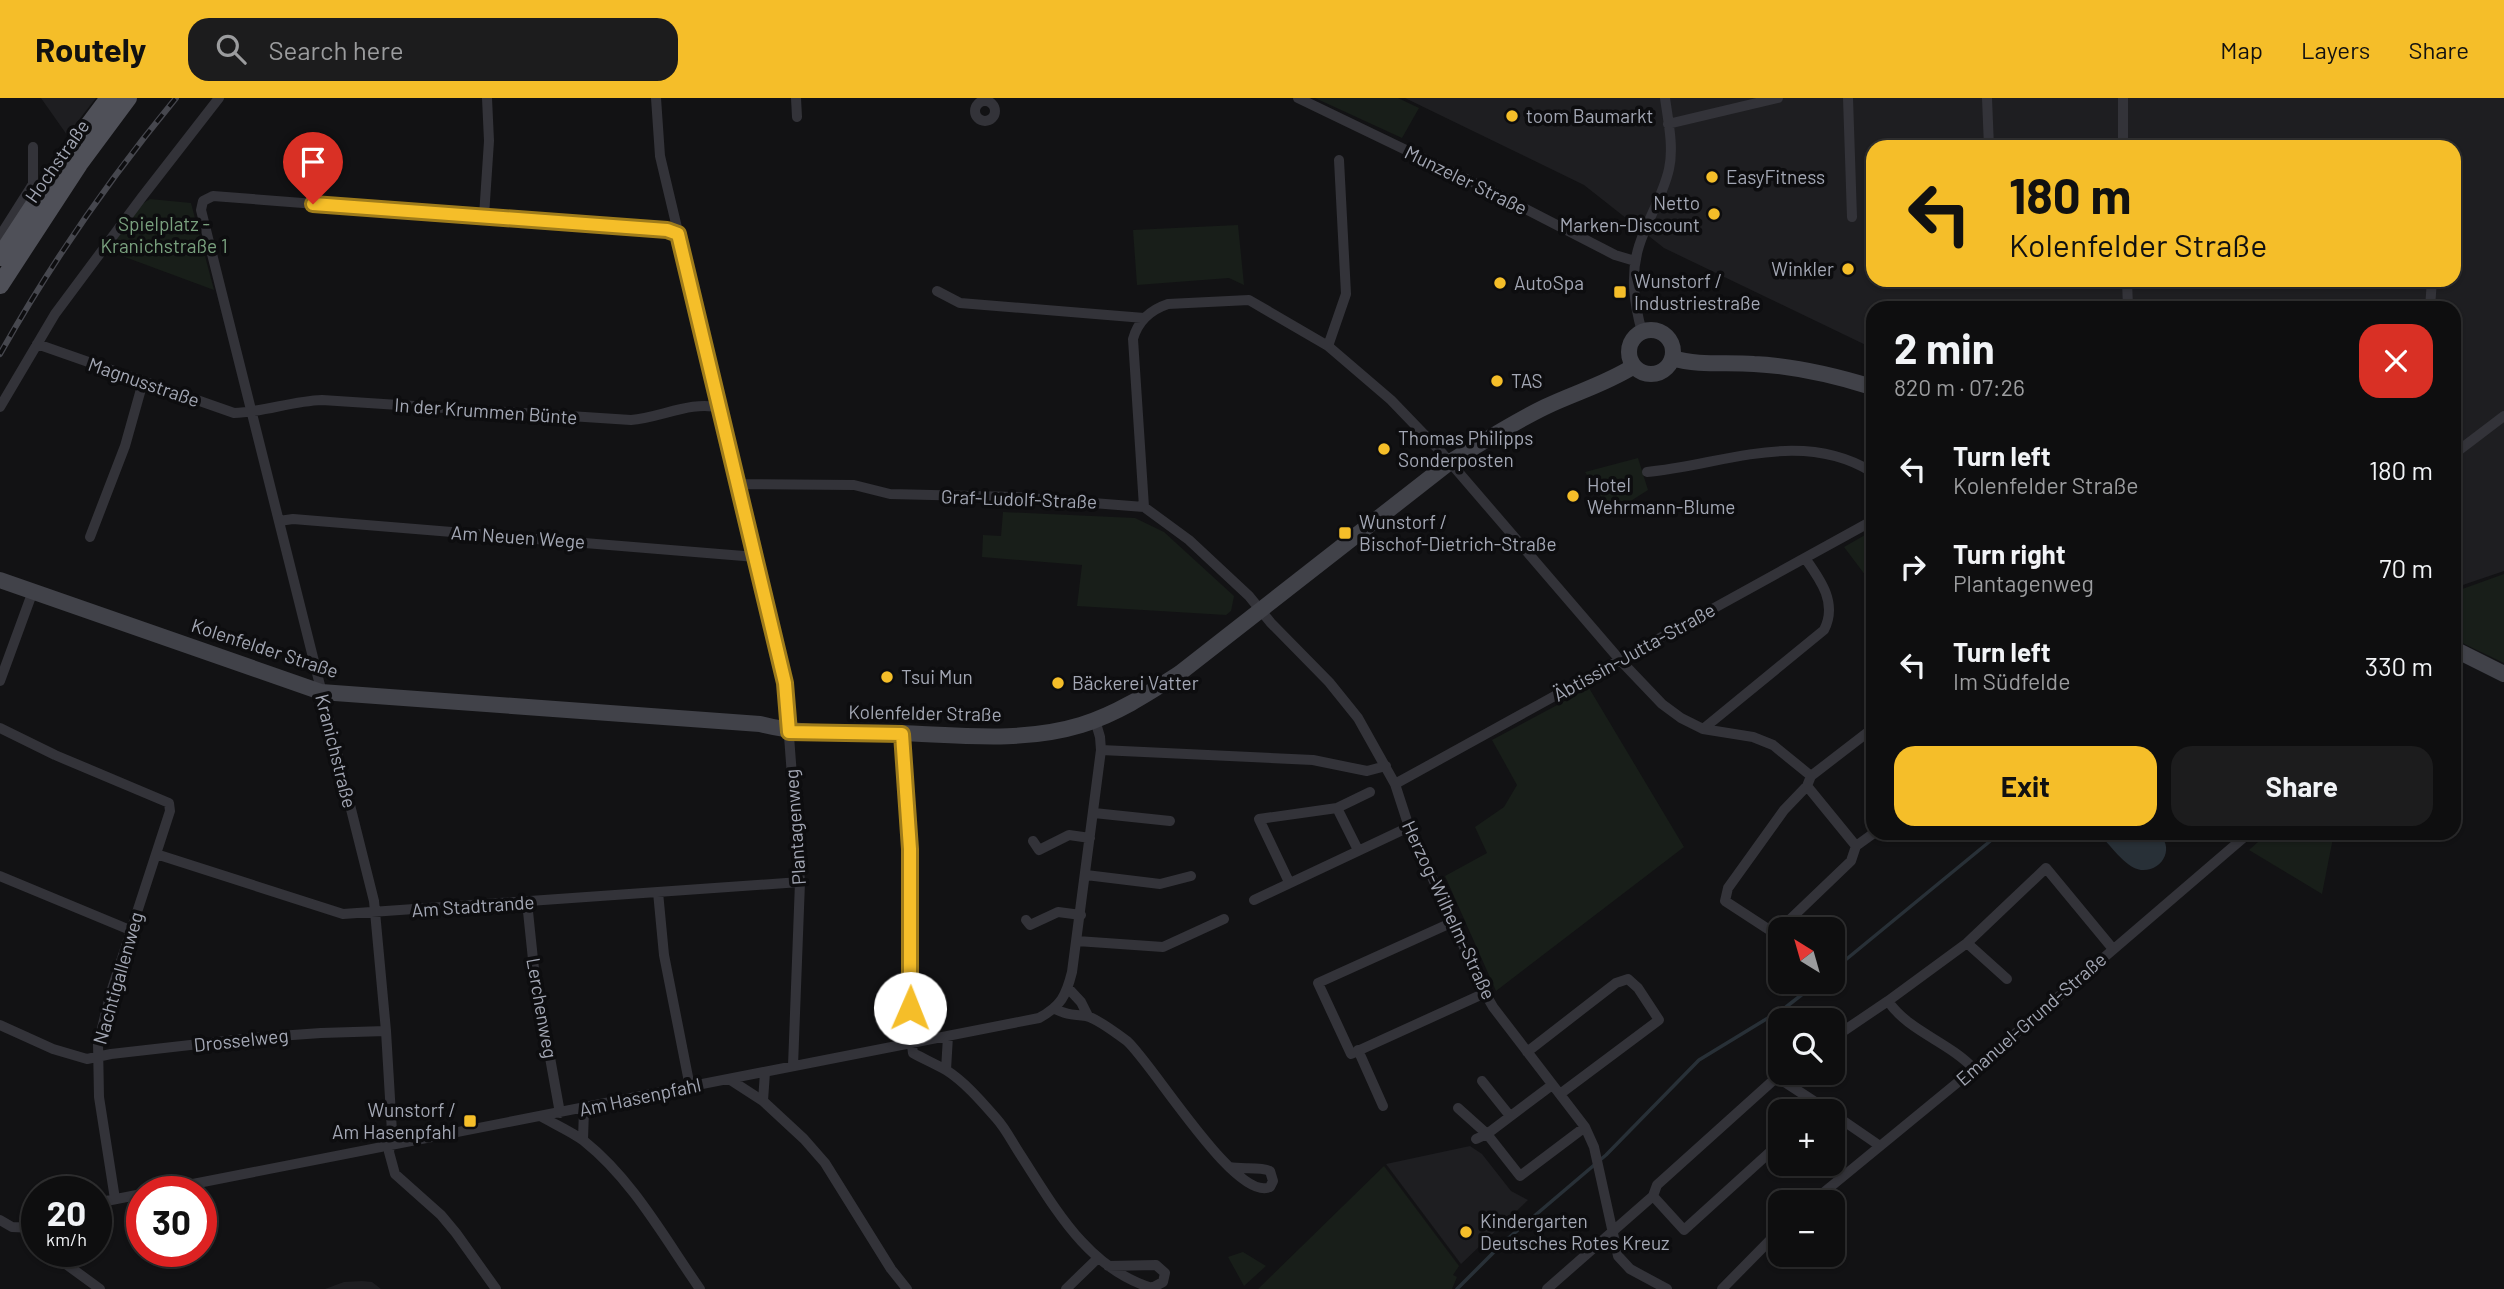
<!DOCTYPE html>
<meta charset="utf-8">
<style>
:root{--surface:#0e0e0f;--page:#1c1c1d;--text:#f1f3f6;--muted:#9b9c9e;--line:#2e2e2f;--accent:#f5be29}
body{margin:0;font-family:Barlow,sans-serif;background:var(--page);color:var(--text);height:100vh;display:flex;flex-direction:column;font-size:26px;white-space:nowrap}
*{box-sizing:border-box;margin:0}
p{font-size:23px;color:var(--muted)}
.icon{flex:none;width:38px;height:38px;fill:none;stroke:currentColor;stroke-width:2;stroke-linecap:round;stroke-linejoin:round}
.map{position:relative;flex:1;overflow:hidden}
.panel{position:absolute;left:1866px;top:203px;width:595px;height:539px;display:flex;flex-direction:column;background:var(--surface);border-radius:21px;box-shadow:0 2px 5px #0004,0 0 0 2px var(--line)}
.panel>*{flex:none}
.hud{position:absolute;left:1866px;top:42px;width:595px;height:147px;border-radius:21px;box-shadow:0 2px 5px #0004,0 0 0 2px var(--line);background:#f5be29;color:#111;overflow:hidden}
.needle{width:46px;rotate:323deg}
.buttons{position:absolute;left:1768px;top:819px;display:grid;gap:14px}
.buttons a{display:grid;place-items:center;width:77px;height:77px;border-radius:14px;background:var(--surface);box-shadow:0 2px 5px #0004,0 0 0 2px var(--line);font-size:35px}
.speed{position:absolute;left:21px;top:1078px;display:flex;gap:14px;font-size:35px;font-weight:700;text-align:center}
.speed>*{display:grid;place-content:center;width:91px;height:91px;border-radius:50%;background:var(--surface);box-shadow:0 2px 5px #0004,0 0 0 2px var(--line);line-height:1}
.speed small{font-size:18px;font-weight:400}
.speed .limit{border:10px solid #d22;background:#fff;color:#111}
.pin{position:absolute;display:grid;place-items:center;width:60px;height:60px;color:#fff;margin:-72px -30px;border-radius:50% 50% 50% 0;rotate:-45deg;box-shadow:0 0 7px #0007}
.pin .icon{rotate:45deg}
.me{position:absolute;width:77px;margin:-38px;rotate:1deg;stroke-linejoin:round;filter:drop-shadow(0 0 5px #0008)}
.turn{display:flex;align-items:center;gap:24px;height:147px;padding:0 28px;font-size:32px}
.turn .icon{width:91px;height:91px;stroke-width:2.5}
.turn b{display:block;font-size:49px;line-height:60px}
.round{display:grid;place-items:center;flex:none;width:74px;height:74px;border-radius:21px;background:var(--page)}
.overview{display:flex;align-items:center;justify-content:space-between;height:119px;padding:0 28px}
h1{font-size:42px;font-weight:700;line-height:52px}
.primary-button{display:flex;gap:14px;margin-top:auto;padding:14px 28px}
.primary-button a{flex:1;height:80px;border-radius:21px;background:var(--accent);color:#111;font-size:28px;font-weight:700;line-height:80px;text-align:center}
.primary-button a+a{background:var(--page);color:var(--text)}
ul{padding:0;list-style:none}
li{display:flex;align-items:center;gap:21px;height:98px;padding:0 28px}
li div{flex:1}
li b{display:block;font-size:26px}
li em{font-style:normal}
header{display:flex;align-items:center;gap:42px;box-sizing:border-box;height:98px;padding:0 35px;background:var(--accent);color:#111}
header strong{font-size:33px}
nav{display:flex;gap:38px;margin-inline-start:auto;font-size:24px}
.search{width:490px;height:63px;background:var(--page);display:flex;align-items:center;gap:18px;box-sizing:border-box;padding:0 24px;border-radius:21px;color:var(--muted);font-size:26px}
.map>svg:first-child{display:block}
.built{fill:#1e1e21;fill-rule:evenodd}
.green{fill:#181e19}
.water{fill:#283037}
.lines{fill:none;stroke-linecap:round;stroke-linejoin:round}
.stream{stroke:#283037;stroke-width:3.5}
.street{stroke:#333339;stroke-width:10}
.secondary{stroke:#414249;stroke-width:16}
.primary{stroke:#4f5058;stroke-width:18}
.rail-casing{stroke:#46474e;stroke-width:6}
.rail{stroke:#0d0d0f;stroke-width:3.5;stroke-dasharray:10;stroke-linecap:butt}
.route-casing{stroke:#9f7c1b;stroke-width:18}
.route{stroke:#f5be29;stroke-width:12}
.poi-dot{fill:#f5be29;stroke:#0d0d0f;stroke-width:2.5}
.labels{text-anchor:middle;stroke-width:7;stroke-linejoin:round;paint-order:stroke}
.poi-label{font-size:19px;fill:#a3a7b4;stroke:#0d0d0f;text-anchor:start}
.street-label{font-size:19px;fill:#a3a7b4;stroke:#0d0d0f}
.park-label{font-size:19px;fill:#79a07e;stroke:#0d0d0f}
</style>
<header>
<strong>Routely</strong>
<div class="search"><svg class="icon" aria-label="search" viewBox="0 0 24 24"><circle cx="10" cy="10" r="6"/><path d="M15 15l6 6"/></svg>Search here</div>
<nav><a>Map</a><a>Layers</a><a>Share</a></nav>
</header>
<div class="map">
<svg width="2504" height="1191" viewBox="0 0 2504 1191">
<rect width="100%" height="100%" fill="#121214"/>
<path class="built" d="M41 0H96L67 37Z
M1405 0H2504V473L2454 490V210H1872V250L1664 150 1584 87ZM1872 49H2454V182H1872Z
M1470 1048 1482 1056 1511 1093 1528 1102 1461 1166 1386 1066Z
M362 1183 372 1184 381 1191H325L344 1184Z"/>
<path class="green" d="M1315 0H1398L1419 10 1402 40Z
M150 101 191 105 214 192 106 152 137 109Z
M1238 127 1244 187 1229 180 1137 187 1133 132Z
M1638 360 1648 392 1612 415 1585 374Z
M1003 414 1135 420 1164 434 1234 498 1231 513 1226 517 1077 508 1082 467 982 459 983 437 1001 438Z
M1872 433V486L1844 449Z
M2504 476V565L2454 541V494Z
M1589 590 1684 749 1496 893 1445 778 1487 755 1475 729 1504 709 1517 687 1492 642Z
M2268 735H2334L2322 796 2249 752Z
M1384 1068 1459 1168 1453 1177 1457 1179 1452 1191H1258Z
M1243 1154 1266 1168 1244 1188 1228 1159Z"/>
<path class="water" d="M2098 735H2157C2176 748 2163 774 2141 772 2125 770 2109 745 2098 735Z"/>
<g class="lines">
<path class="stream" d="M1832 873 2000 735
M1457 1191 1505 1143 1606 1057 1699 962 1786 909 1818 884"/>
<path class="street" d="M656 0 660 58 785 585 800 784 793 968
M796 0 797 19
M1298 0 1491 93 1615 157 1635 163
M1848 0 1852 119
M1987 0 1989 49
M2123 0V49
M975 13a10 10 0 1 1 20 0a10 10 0 1 1-20 0Z
M1668 26 1778 0
M484 118 489 43 487 0
M0 138 33 86V49
M2127 182 2128 210
M937 193 960 205 1144 220
M2430 210 2432 182
M1642 234C1634 205 1630 177 1639 148 1647 122 1663 98 1669 71 1674 49 1668 22 1665 0
M37 246 234 315C264 314 292 303 322 302L631 322C660 320 692 302 720 310
M1328 248 1346 196 1339 62
M0 309 55 216 142 99 219 0
M2454 356 2504 318
M1647 374C1722 367 1801 330 1872 374
M739 386 854 387 890 396 1015 399 1144 409 1189 442 1249 498 1271 525 1329 584 1358 620 1395 686 1409 729 1485 895 1493 909 1585 1029 1594 1049 1618 1158 1630 1171 1667 1191
M1144 409 1133 241C1138 223 1150 212 1168 206L1249 202 1328 248 1391 302 1442 355 1620 562 1662 606 1681 620 1703 631 1753 639 1773 647 1811 678 1807 688 1856 748
M279 423 293 421 756 459
M90 439 125 348 143 284
M0 583 33 493
M0 630 55 657 169 705 170 713 111 894 98 946 99 999 115 1101
M1703 631 1824 532C1838 505 1820 481 1805 460
M902 636 910 751V933L913 955C924 961 935 966 946 972 965 984 982 1004 996 1020 1006 1031 1012 1044 1020 1056 1055 1110 1087 1170 1152 1190L1163 1184 1165 1175 1156 1167 1108 1168
M1101 652 1313 662 1367 673 1386 668
M1811 678 1872 631
M1395 686 1872 423
M1807 688 1784 712 1728 790 1725 803 1771 833H1778L1851 763 1856 748
M1337 710 1370 694
M1094 715 1170 723
M1033 743 1039 752 1069 737 1090 740
M1856 748 1874 735
M156 756 343 816 800 784
M1086 777 1160 786 1191 778
M0 778 130 832
M1289 784 1259 721 1337 710 1358 752
M658 794 664 857 690 989
M1254 802 1409 729
M527 804 534 871 560 1015
M1026 822 1030 827 1058 814 1081 817
M1453 824 1318 885 1351 956 1485 895
M1077 843 1163 849 1224 821
M1967 845 2007 881
M1068 890 1081 904 1088 918
M1055 911C1070 918 1072 916 1086 918 1096 920 1119 937 1127 943 1153 966 1236 1105 1270 1089L1273 1083 1270 1073C1258 1068 1243 1072 1229 1069
M0 927 53 951 87 961 111 956 252 940 321 935 386 933
M1845 932 1888 903
M1358 952 1383 1008
M1527 954 1616 885 1628 881 1638 890 1659 922 1560 996
M1974 971C1949 944 1908 933 1888 903L1967 845 2046 770 2113 851
M946 972 948 938
M729 981 763 1003 804 1041 825 1065 891 1171 907 1191
M1482 983 1510 1018
M763 1003 765 974
M1458 1010 1487 1036 1520 1078 1585 1029
M1832 1015 1880 1048
M542 1019C556 1027 572 1034 584 1043 633 1082 665 1141 700 1191
M1476 1041 1487 1036 1552 987
M583 1042 584 1011
M152 1094 1039 920C1061 908 1066 898 1072 874L1101 652 1100 639 1095 622
M1653 1098 1684 1132 1780 1045
M1812 1104 1974 971 2249 735
M96 1105 142 1096
M0 1122 12 1129 34 1130
M48 1153 100 1191
M496 1191 456 1135 441 1117 395 1076 389 1054 392 1034 386 933 374 803 201 112 203 103 213 98 667 133 678 136
M1066 1191 1098 1160
M1547 1191 1653 1098 1657 1087 1777 979 1829 1013
M1722 1191 1780 1132"/>
<path class="secondary" d="M1629 254a22 22 0 1 1 44 0a22 22 0 1 1-44 0Z
M1672 260C1699 268 1726 264 1754 266 1795 268 1833 277 1872 289
M0 482 321 594 760 626C805 638 852 634 899 635 959 637 1022 645 1081 627 1117 616 1149 595 1180 575L1450 364C1481 345 1512 325 1545 309 1574 295 1606 286 1634 268
M2454 551 2504 576"/>
<path class="primary" d="M0 159 68 55 109 0
M0 187 79 66 128 0"/>
<g class="rail-casing">
<path id="rail" d="M0 256C51 165 110 80 176 0"/>
</g>
<use href="#rail" class="rail"/>
</g>
<g class="lines">
<g class="route-casing">
<path id="route" d="M313 106 667 132 678 136 785 585 789 634 902 636 910 751V910"/>
</g>
<use href="#route" class="route"/>
</g>
<g class="poi-dot">
<circle cx="1512" cy="18" r="7"/>
<circle cx="1712" cy="79" r="7"/>
<circle cx="1714" cy="116" r="7"/>
<circle cx="1848" cy="171" r="7"/>
<circle cx="1500" cy="185" r="7"/>
<rect x="1613" y="187" width="14" height="14" rx="3.5"/>
<circle cx="1497" cy="283" r="7"/>
<circle cx="1384" cy="351" r="7"/>
<circle cx="1573" cy="398" r="7"/>
<rect x="1338" y="428" width="14" height="14" rx="3.5"/>
<circle cx="887" cy="579" r="7"/>
<circle cx="1058" cy="585" r="7"/>
<rect x="463" y="1016" width="14" height="14" rx="3.5"/>
<circle cx="1466" cy="1134" r="7"/>
</g>
<g class="labels">
<g class="poi-label">
<text x="1526" y="25">toom Baumarkt</text>
<text x="1726" y="86">EasyFitness</text>
<text x="1700" y="112" text-anchor="end">Netto<tspan x="1700" dy="22">Marken-Discount</tspan></text>
<text x="1834" y="178" text-anchor="end">Winkler</text>
<text x="1634" y="190">Wunstorf /<tspan x="1634" dy="22">Industriestraße</tspan></text>
<text x="1514" y="192">AutoSpa</text>
<text x="1511" y="290">TAS</text>
<text x="1398" y="347">Thomas Philipps<tspan x="1398" dy="22">Sonderposten</tspan></text>
<text x="1587" y="394">Hotel<tspan x="1587" dy="22">Wehrmann-Blume</tspan></text>
<text x="1359" y="431">Wunstorf /<tspan x="1359" dy="22">Bischof-Dietrich-Straße</tspan></text>
<text x="901" y="586">Tsui Mun</text>
<text x="1072" y="592">Bäckerei Vatter</text>
<text x="456" y="1019" text-anchor="end">Wunstorf /<tspan x="456" dy="22">Am Hasenpfahl</tspan></text>
<text x="1480" y="1130">Kindergarten<tspan x="1480" dy="22">Deutsches Rotes Kreuz</tspan></text>
</g>
<g class="street-label">
<text transform="translate(57 63) rotate(-55)" y="7">Hochstraße</text>
<text transform="translate(1466 82) rotate(26)" y="7">Munzeler Straße</text>
<text transform="translate(144 284) rotate(19)" y="7">Magnusstraße</text>
<text transform="translate(486 313) rotate(4)" y="7">In der Krummen Bünte</text>
<text transform="translate(1019 401) rotate(2)" y="7">Graf-Ludolf-Straße</text>
<text transform="translate(518 439) rotate(4)" y="7">Am Neuen Wege</text>
<text transform="translate(265 550) rotate(18)" y="7">Kolenfelder Straße</text>
<text transform="translate(1634 554) rotate(-29)" y="7">Äbtissin-Jutta-Straße</text>
<text transform="translate(925 615) rotate(1)" y="7">Kolenfelder Straße</text>
<text transform="translate(336 653) rotate(76)" y="7">Kranichstraße</text>
<text transform="translate(795 729) rotate(-94)" y="7">Plantagenweg</text>
<text transform="translate(473 808) rotate(-4)" y="7">Am Stadtrande</text>
<text transform="translate(1449 812) rotate(65)" y="7">Herzog-Wilhelm-Straße</text>
<text transform="translate(118 880) rotate(-74)" y="7">Nachtigallenweg</text>
<text transform="translate(542 910) rotate(80)" y="7">Lerchenweg</text>
<text transform="translate(2031 921) rotate(-41)" y="7">Emanuel-Grund-Straße</text>
<text transform="translate(241 942) rotate(-6)" y="7">Drosselweg</text>
<text transform="translate(640 999) rotate(-12)" y="7">Am Hasenpfahl</text>
</g>
<g class="park-label">
<text x="164" y="133">Spielplatz -<tspan x="164" dy="22">Kranichstraße 1</tspan></text>
</g>
</g>
</svg>
<div class="buttons">
<a><svg class="needle" viewBox="-14 -14 28 28"><path d="M0-13l5 13h-10z" fill="#e53935"/><path d="M0 13l5-13h-10z" fill="#9b9c9e"/></svg></a>
<a><svg class="icon" aria-label="search" viewBox="0 0 24 24"><circle cx="10" cy="10" r="6"/><path d="M15 15l6 6"/></svg></a>
<a>+</a>
<a>−</a>
</div>
<div class="speed"><div>20<small>km/h</small></div><div class="limit">30</div></div>
<div class="pin" style="left:313px;top:106px;background:#d93025"><svg class="icon" aria-label="arrive" viewBox="0 0 24 24"><path d="M6 21V4h12l-3 4 3 4H6"/></svg></div>
<svg class="me" style="left:910px;top:910px" viewBox="-20 -20 40 40"><circle r="19" fill="#fff"/><path d="M0-13L10 11 0 6-10 11z" fill="#f5be29"/></svg>
<div class="hud">
<div class="turn"><svg class="icon" aria-label="left" viewBox="0 0 24 24"><path d="M17 20v-9H6M10 6l-5 5 5 5"/></svg><div><b>180 m</b>Kolenfelder Straße</div></div>
</div>
<section class="panel">
<div class="overview"><div><h1>2 min</h1><p>820 m · 07:26</p></div><a class="round" style="background:#d93025;color:#fff"><svg class="icon" aria-label="close" viewBox="0 0 24 24"><path d="M6 6l12 12M18 6L6 18"/></svg></a></div>
<ul>
<li><svg class="icon" aria-label="left" viewBox="0 0 24 24"><path d="M17 20v-9H6M10 6l-5 5 5 5"/></svg><div><b>Turn left</b><p>Kolenfelder Straße</p></div><em>180 m</em></li>
<li><svg class="icon" aria-label="right" viewBox="0 0 24 24"><path d="M7 20v-9h11M14 6l5 5-5 5"/></svg><div><b>Turn right</b><p>Plantagenweg</p></div><em>70 m</em></li>
<li><svg class="icon" aria-label="left" viewBox="0 0 24 24"><path d="M17 20v-9H6M10 6l-5 5 5 5"/></svg><div><b>Turn left</b><p>Im Südfelde</p></div><em>330 m</em></li>
</ul>
<div class="primary-button"><a>Exit</a><a>Share</a></div>
</section>
</div>
